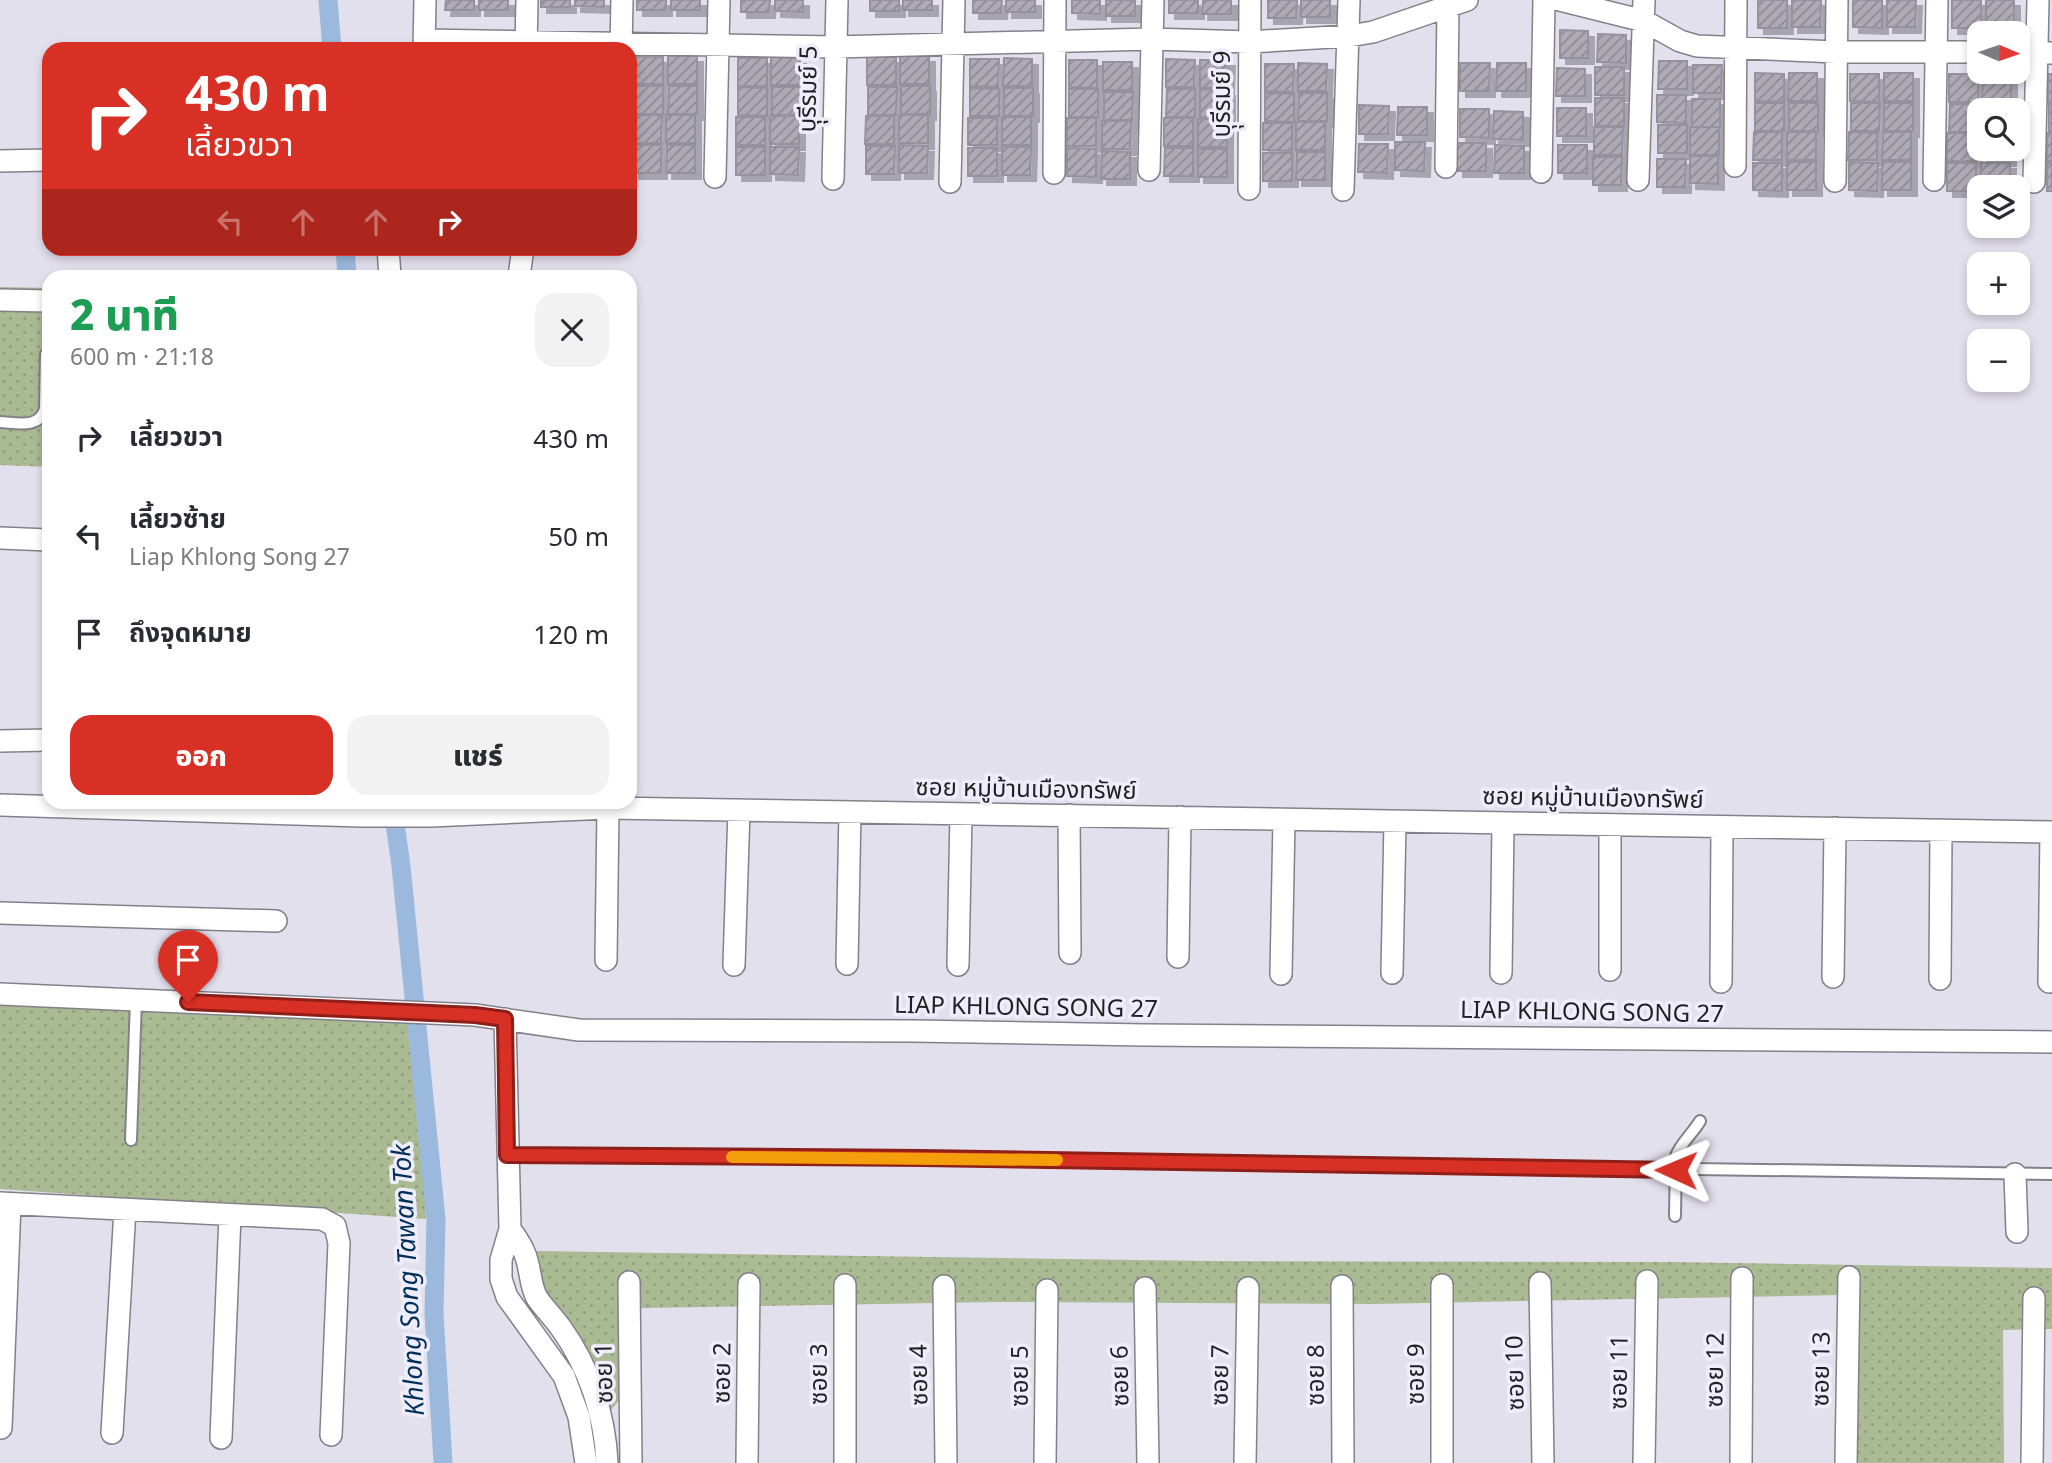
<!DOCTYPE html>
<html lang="th">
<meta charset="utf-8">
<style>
:root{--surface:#fff;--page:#f2f2f3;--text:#2b2b33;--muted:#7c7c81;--accent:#d93025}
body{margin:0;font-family:"Noto Sans","Noto Sans Thai",sans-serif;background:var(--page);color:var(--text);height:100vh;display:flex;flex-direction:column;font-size:26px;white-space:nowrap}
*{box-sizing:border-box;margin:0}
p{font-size:23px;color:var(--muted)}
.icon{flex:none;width:38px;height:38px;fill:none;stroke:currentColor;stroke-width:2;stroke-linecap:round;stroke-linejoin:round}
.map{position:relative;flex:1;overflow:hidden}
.drawer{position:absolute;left:42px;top:270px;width:595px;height:539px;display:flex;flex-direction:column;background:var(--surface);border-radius:21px;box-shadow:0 4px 10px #0003}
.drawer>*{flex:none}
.guide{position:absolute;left:42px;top:42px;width:595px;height:214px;border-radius:21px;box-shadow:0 4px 10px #0003;background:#d93025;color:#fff;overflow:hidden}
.needle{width:46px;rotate:92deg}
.fabs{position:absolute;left:1967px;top:21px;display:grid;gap:14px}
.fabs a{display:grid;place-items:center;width:63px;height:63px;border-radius:14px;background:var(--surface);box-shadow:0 4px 10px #0003;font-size:35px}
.pin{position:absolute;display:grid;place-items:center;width:60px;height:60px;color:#fff;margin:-72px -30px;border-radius:50% 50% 50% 0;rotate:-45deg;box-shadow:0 0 7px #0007}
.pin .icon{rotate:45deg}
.me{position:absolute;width:77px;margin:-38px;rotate:271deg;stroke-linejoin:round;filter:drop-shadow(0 0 5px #0008)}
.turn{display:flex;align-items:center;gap:24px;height:147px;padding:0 28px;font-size:32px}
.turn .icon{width:91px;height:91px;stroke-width:2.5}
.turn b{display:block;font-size:49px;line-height:60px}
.lanes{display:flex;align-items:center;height:66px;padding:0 28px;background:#0003;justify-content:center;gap:35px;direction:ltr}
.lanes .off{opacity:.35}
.round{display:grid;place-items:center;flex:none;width:74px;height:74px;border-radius:21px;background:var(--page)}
.overview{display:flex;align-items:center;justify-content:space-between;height:119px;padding:0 28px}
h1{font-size:42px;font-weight:800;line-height:52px;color:#1e9e55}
.primary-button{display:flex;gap:14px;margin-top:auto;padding:14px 28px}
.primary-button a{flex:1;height:80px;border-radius:21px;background:var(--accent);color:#fff;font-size:28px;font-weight:800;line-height:80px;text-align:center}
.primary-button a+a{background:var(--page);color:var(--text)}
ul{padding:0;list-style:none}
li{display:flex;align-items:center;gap:21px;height:98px;padding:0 28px}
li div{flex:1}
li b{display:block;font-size:26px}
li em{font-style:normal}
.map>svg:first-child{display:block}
.park{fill:url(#park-dots)}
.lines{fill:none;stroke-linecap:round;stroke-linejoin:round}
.canal{stroke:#9bb9dd;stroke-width:19}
.building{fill:url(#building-hatch);stroke:#95929d;stroke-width:2;filter:url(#shadow)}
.lane-casing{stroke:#83808b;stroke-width:14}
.street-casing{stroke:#83808b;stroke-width:24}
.lane{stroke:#fff;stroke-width:10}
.street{stroke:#fff;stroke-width:21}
.route-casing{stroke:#8d1f18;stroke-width:18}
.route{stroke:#d93025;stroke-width:12}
.slow{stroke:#f59e0b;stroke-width:12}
.labels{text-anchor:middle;stroke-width:7;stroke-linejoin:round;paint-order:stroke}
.street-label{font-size:24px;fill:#201f23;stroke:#f0edfa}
.water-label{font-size:26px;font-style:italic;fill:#002f5a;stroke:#f0edfa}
</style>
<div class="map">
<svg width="2052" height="1463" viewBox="0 0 2052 1463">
<defs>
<pattern id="park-dots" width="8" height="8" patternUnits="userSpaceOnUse" patternTransform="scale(1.75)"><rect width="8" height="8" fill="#aaba93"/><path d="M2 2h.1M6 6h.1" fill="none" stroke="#929f7e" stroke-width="1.8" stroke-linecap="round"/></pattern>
<pattern id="building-hatch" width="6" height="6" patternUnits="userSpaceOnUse" patternTransform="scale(1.75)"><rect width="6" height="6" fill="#adaab5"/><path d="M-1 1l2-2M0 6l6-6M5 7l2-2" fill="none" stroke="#8c8a93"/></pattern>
<filter id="shadow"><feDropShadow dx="6" dy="6" stdDeviation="0" flood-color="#0004"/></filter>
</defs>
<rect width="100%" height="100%" fill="#e3e0ed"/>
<path class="park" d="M0 287 49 288V467L0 465Z
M0 1004 415 1009 426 1219 0 1189Z
M533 1251 1210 1261 1672 1262 2052 1268V1329L2003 1330 2004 1463H1836L1840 1295 1375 1304 997 1302 642 1308 629 1320 622 1397 610 1411 541 1293Z"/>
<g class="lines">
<path class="canal" d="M328 0 332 49
M345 248 347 276
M392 802 401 866 436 1219 434 1313 443 1463"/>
</g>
<path class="building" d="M446 0H474V10H445Z
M479 0H508V10H479Z
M541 0H570V7H541Z
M575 0H604V7L575 6Z
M637 0H666V10H637Z
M671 0H700V10H671Z
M741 0H770L769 12H741Z
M775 0H803V12L775 11Z
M870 0H899V11H870Z
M903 0H932V10H903Z
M973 0H1002L1001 13H973Z
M1006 0H1035V12H1006Z
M1072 0H1100V14L1072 13Z
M1106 0H1135V16H1106Z
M1169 0H1198V13H1169Z
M1203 0H1231V14H1202Z
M1268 0H1297L1296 18H1268Z
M1301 0H1330V17H1301Z
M1758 0H1787V28H1758Z
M1792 0H1821L1820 27H1792Z
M1853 0H1882V28L1853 27Z
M1887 0H1916L1915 27H1887Z
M1952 0H1981V28H1952Z
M1986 0H2014V28L1986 27Z
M1560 30 1588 31V58H1560Z
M1598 34 1626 35V63L1597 62Z
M634 56 663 57V84H634Z
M668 56H697V84H668Z
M900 56H929V84H900Z
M771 57 800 58V85H771Z
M867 57H896V85H867Z
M738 58H767V86H738Z
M1004 58 1032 59V86H1003Z
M970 59H999L998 87 970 86Z
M1166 59 1195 60 1194 87H1166Z
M1069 60H1097V88L1069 87Z
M1200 60H1229L1228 88H1200Z
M1659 61H1687V89H1658Z
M1103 62H1132V90H1103Z
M1298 63 1327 64 1326 91H1298Z
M1460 63H1490L1489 91H1460Z
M1497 63H1526V91H1496Z
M1265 64H1294L1293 92 1265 91Z
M1693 65H1722L1721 93H1693Z
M1595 67H1624V95H1595Z
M1557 68 1585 69V96H1556Z
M1755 73 1784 74V102L1755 101Z
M1789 73H1817V101H1788Z
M1884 73H1913V101H1884Z
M1983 73 2011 74V102L1982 101Z
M1850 74H1879V102L1850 101Z
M1949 74H1978V102H1949Z
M2048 74H2052V102H2048Z
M635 86H663V114H635Z
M669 86H697V114H668Z
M901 86H930V114H901Z
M738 87 767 88V116L738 115Z
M772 87H801L800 115H772Z
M868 87H897L896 115H868Z
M970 88 999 89V116H970Z
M1004 88H1033V116H1004Z
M1069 89H1098V117H1069Z
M1167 89H1195V117H1166Z
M1200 89 1229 90V118L1200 117Z
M1104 92H1133L1132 120H1104Z
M1265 93 1294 94V122L1265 121Z
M1299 93H1327V121H1298Z
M1657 95H1686V123L1657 122Z
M1595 98H1624V126H1595Z
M1692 99H1720V127H1692Z
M1755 103H1784V131H1755Z
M1789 103H1818V131H1789Z
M1851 103H1880L1879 131H1851Z
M1884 103H1913V131H1884Z
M1983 103H2012V110H1983Z
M2049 103H2052V131H2049Z
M1950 104H1978V132H1949Z
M1359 105 1389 106 1388 134H1359Z
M1398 107H1427V135H1397Z
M1557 108H1586V136H1557Z
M1460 109H1489V138L1460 137Z
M1494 111 1523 112V140L1493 139Z
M633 115H662L661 143H633Z
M666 115H695V143H666Z
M899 115H928V143H899Z
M770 116H799V144H770Z
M866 116H894V144H865Z
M736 117H765V145H736Z
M1002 117H1031V145H1002Z
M968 118H997V145H968Z
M1067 118H1096V146H1067Z
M1164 118H1193V146H1164Z
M1198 119H1227V147H1198Z
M1102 121H1131L1130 149H1102Z
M1296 122H1325V150H1296Z
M1263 123H1292V151L1263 150Z
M1658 125H1687V153H1658Z
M1594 127H1623L1622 155H1594Z
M1690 127H1719V155H1690Z
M1754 132H1782V160H1753Z
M1787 132H1816V160H1787Z
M1849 132 1877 133V160H1848Z
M1883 132H1911V160H1882Z
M1947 133H1976V161H1947Z
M2047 133H2052V161H2047Z
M1395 142H1425L1424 171 1395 170Z
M1457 143H1486V171H1457Z
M1359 144H1388L1387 173 1358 172Z
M633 145H661V173H633Z
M667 145H695V173H666Z
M899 145 928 146 927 173H899Z
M1495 145 1524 146V173H1494Z
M1558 145H1587V173H1558Z
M866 146H895L894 174H866Z
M736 147H765V175H736Z
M770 147H799L798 175 770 174Z
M1002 147H1031L1030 175H1002Z
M968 148H997V176H968Z
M1067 148 1096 149V177L1067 176Z
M1165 148H1193V176H1164Z
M1198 149H1227V177H1198Z
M1981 149H2010V160H1981Z
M1102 151 1130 152V179H1101Z
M1297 152H1325V180H1296Z
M1263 153H1292V181H1263Z
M1690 156H1718V184L1690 183Z
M1593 157H1622L1621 185H1593Z
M1657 159H1686L1685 187H1657Z
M1787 162H1816V190H1787Z
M1849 162 1878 163 1877 191 1849 190Z
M1882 162H1911V190H1882Z
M1753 163H1782V191L1753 190Z
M1947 163H1976V191H1947Z
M1981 163H2010V187H1981Z
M2047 163H2052V191H2047Z"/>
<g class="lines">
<g class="lane-casing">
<path id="lane" d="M0 422C18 423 39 429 45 409L46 354
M131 1140 136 1000
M507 1155 922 1158 2052 1174
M1675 1216 1676 1156C1681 1143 1693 1133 1700 1121"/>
</g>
<g class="street-casing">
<path id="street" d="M1560 0 1644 21 1680 41 1697 46 1836 52H1979
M425 40 835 47 1151 39 1249 42 1349 36 1373 32 1467 0
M424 49 425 0
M526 49 527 0
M621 49 622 0
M2018 52 2052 53
M0 161 49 160
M1735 166 1736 0
M1446 167 1448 6
M1149 170 1153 0
M1541 172 1544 0
M1054 173 1055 0
M715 177 719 0
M833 179 837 0
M1638 180 1644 0
M1934 180 1937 0
M1835 181 1837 0
M950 182 954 0
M2034 182 2038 0
M1249 189 1250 0
M1343 190 1349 0
M388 248 390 276
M519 276 523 248
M0 300 49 301
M0 538 49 540
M0 741 49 740
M0 805 361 816H431L608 808 2052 832
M1069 815 1070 953
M0 913 276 921
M1178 957 1180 817
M606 960 608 808
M847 964 850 812
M734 965 739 810
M958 965 961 814
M1610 970V825
M1392 973 1395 822
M1501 973 1503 823
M1281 974 1284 820
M1833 977 1835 828
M1940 979 1941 830
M1721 982 1722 827
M2049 982 2051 832
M0 994 475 1015 579 1030 913 1031 1144 1035 2052 1042
M505 1019 510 1229 501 1260V1279L507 1297 564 1376 579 1417 586 1463
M2015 1174 2017 1232
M0 1203 322 1219 335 1226 339 1243 331 1435
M510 1229C515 1236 521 1244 524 1252 531 1266 529 1284 537 1298 544 1308 553 1317 561 1328 589 1367 605 1415 607 1463
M629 1282 631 1463
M1540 1283 1543 1463
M1442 1285V1463
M944 1286 946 1463
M1342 1286 1343 1463
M1145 1288 1148 1463
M1 1428 10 1204
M112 1433 125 1209
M221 1438 230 1215
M747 1463 749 1284
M845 1463V1285
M1045 1463 1047 1290
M1245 1463 1248 1288
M1644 1463 1647 1281
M1741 1463 1742 1278
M1846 1463 1849 1277
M2032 1463 2034 1298"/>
</g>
<use href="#lane" class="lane"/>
<use href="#street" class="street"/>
</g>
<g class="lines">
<g class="route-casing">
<path id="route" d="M188 1002 475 1015 505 1019 507 1155 922 1158 1676 1170"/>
</g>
<use href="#route" class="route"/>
<path class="slow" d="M732 1157 1057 1160"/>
</g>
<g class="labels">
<g class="street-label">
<text transform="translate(808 89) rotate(-89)" y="8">บุุรีรมย์ 5</text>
<text transform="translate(1222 94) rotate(-90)" y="8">บุุรีรมย์ 9</text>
<text transform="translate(1026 789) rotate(1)" y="8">ซอย หมู่บ้านเมืองทรัพย์</text>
<text transform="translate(1593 798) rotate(1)" y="8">ซอย หมู่บ้านเมืองทรัพย์</text>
<text transform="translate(1026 1007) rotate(1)" y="8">LIAP KHLONG SONG 27</text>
<text transform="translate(1592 1012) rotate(1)" y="8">LIAP KHLONG SONG 27</text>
<text transform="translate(1821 1369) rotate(-89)" y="8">ซอย 13</text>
<text transform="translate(1715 1370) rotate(-89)" y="8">ซอย 12</text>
<text transform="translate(1619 1372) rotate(-89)" y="8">ซอย 11</text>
<text transform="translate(604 1373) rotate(-91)" y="8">ซอย 1</text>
<text transform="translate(722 1373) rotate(-89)" y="8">ซอย 2</text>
<text transform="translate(1515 1373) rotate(-91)" y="8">ซอย 10</text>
<text transform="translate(819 1374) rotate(-90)" y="8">ซอย 3</text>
<text transform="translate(1416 1374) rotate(-90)" y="8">ซอย 9</text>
<text transform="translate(919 1375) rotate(-91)" y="8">ซอย 4</text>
<text transform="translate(1220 1375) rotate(-89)" y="8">ซอย 7</text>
<text transform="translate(1316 1375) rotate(-90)" y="8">ซอย 8</text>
<text transform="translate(1020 1376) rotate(-90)" y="8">ซอย 5</text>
<text transform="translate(1120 1376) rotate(-91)" y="8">ซอย 6</text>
</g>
<g class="water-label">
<text transform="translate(408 1280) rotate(-93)" y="9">Khlong Song Tawan Tok</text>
</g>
</g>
</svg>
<div class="fabs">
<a><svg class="needle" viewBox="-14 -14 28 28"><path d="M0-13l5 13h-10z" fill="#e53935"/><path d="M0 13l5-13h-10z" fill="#7c7c81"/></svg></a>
<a><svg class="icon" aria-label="search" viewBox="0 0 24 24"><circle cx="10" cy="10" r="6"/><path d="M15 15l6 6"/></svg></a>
<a><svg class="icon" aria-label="layers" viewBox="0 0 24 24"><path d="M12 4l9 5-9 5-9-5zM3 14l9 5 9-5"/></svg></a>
<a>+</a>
<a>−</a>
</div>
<div class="pin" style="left:188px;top:1002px;background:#d93025"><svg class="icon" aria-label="arrive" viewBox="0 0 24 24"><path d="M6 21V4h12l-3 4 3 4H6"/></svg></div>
<svg class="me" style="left:1676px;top:1170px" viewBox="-20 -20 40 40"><path d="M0-17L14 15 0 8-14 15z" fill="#d93025" stroke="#fff" stroke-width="4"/></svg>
<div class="guide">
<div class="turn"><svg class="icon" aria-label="right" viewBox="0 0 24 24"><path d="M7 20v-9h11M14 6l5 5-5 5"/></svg><div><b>430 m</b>เลี้ยวขวา</div></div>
<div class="lanes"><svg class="icon off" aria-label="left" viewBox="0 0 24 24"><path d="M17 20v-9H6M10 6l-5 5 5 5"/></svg><svg class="icon off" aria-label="ahead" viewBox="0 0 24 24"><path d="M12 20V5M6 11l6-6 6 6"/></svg><svg class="icon off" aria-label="ahead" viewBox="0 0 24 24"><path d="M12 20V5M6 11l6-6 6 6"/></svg><svg class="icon" aria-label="right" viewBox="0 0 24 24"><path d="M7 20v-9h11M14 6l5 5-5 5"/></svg></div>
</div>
<section class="drawer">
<div class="overview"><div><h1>2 นาที</h1><p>600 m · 21:18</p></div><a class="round"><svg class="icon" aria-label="close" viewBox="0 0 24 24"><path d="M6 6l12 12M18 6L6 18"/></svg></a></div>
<ul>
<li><svg class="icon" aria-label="right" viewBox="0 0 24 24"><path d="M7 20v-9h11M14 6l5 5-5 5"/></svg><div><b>เลี้ยวขวา</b></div><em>430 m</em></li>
<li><svg class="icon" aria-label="left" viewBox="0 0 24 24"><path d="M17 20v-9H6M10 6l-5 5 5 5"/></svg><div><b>เลี้ยวซ้าย</b><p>Liap Khlong Song 27</p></div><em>50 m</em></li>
<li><svg class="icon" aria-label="arrive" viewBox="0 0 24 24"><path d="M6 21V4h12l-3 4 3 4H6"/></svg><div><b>ถึงจุดหมาย</b></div><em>120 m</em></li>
</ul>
<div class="primary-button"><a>ออก</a><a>แชร์</a></div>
</section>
</div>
